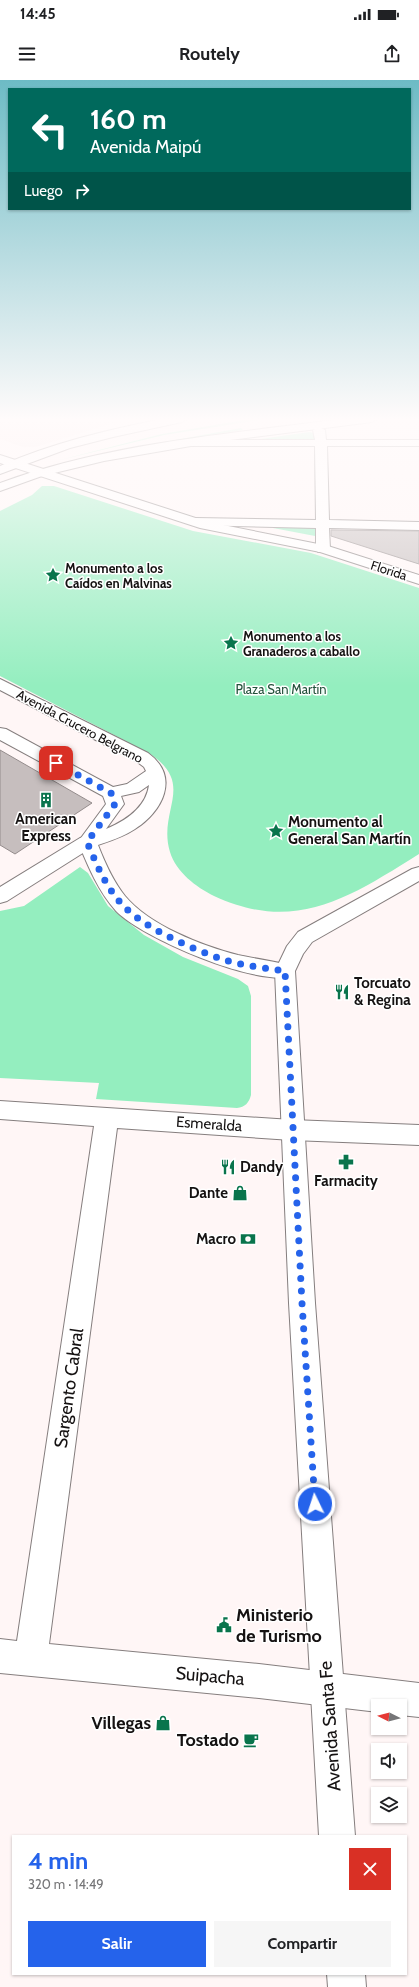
<!DOCTYPE html>
<html lang="es">
<meta charset="utf-8">
<style>
body{margin:0;font-family:Cabin,sans-serif;background:#f6f6f6;color:#202124;height:100vh;display:flex;flex-direction:column;font-size:15px;white-space:nowrap}
*{box-sizing:border-box;margin:0}
p{font-size:13px;color:#757577}
.icon{flex:none;width:22px;height:22px;fill:none;stroke:currentColor;stroke-width:2;stroke-linecap:round;stroke-linejoin:round}
.map{position:relative;flex:1;overflow:hidden}
.side{position:absolute;left:12px;top:1755px;width:395px;height:140px;display:flex;flex-direction:column;background:#fff;border-radius:0px;box-shadow:0 1px 3px #0004}
.side>*{flex:none}
.hud{position:absolute;left:8px;top:8px;width:403px;height:122px;border-radius:0px;box-shadow:0 1px 3px #0004;background:#00695c;color:#fff;overflow:hidden}
.needle{width:26px;rotate:276deg}
.tools{position:absolute;left:371px;top:1619px;display:grid;gap:8px}
.tools a{display:grid;place-items:center;width:36px;height:36px;border-radius:0px;background:#fff;box-shadow:0 1px 3px #0004;font-size:20px}
.pin{position:absolute;display:grid;place-items:center;width:34px;height:34px;color:#fff;margin:-17px;border-radius:8px;box-shadow:0 2px 6px #0006}
.me{position:absolute;width:44px;margin:-22px;rotate:356deg;stroke-linejoin:round;filter:drop-shadow(0 0 3px #0008)}
.turn{display:flex;align-items:center;gap:14px;height:84px;padding:0 16px;font-size:18px}
.turn .icon{width:52px;height:52px;stroke-width:2.5}
.turn b{display:block;font-size:28px;line-height:34px}
.then{display:flex;align-items:center;height:38px;padding:0 16px;background:#0003;gap:8px;font-size:15px}
.round{display:grid;place-items:center;flex:none;width:42px;height:42px;border-radius:0px;background:#f6f6f6}
.overview{display:flex;align-items:center;justify-content:space-between;height:68px;padding:0 16px}
h1{font-size:24px;font-weight:700;line-height:30px;color:#2563eb}
.action{display:flex;gap:8px;margin-top:auto;padding:8px 16px}
.action a{flex:1;height:46px;border-radius:0px;background:#2563eb;color:#fff;font-size:16px;font-weight:700;line-height:46px;text-align:center}
.action a+a{background:#f6f6f6;color:#202124}
.status{display:flex;justify-content:space-between;align-items:center;height:28px;padding:0 20px;background:#fff;direction:ltr}
.status svg{height:11px;fill:currentColor}
header{display:flex;justify-content:space-between;align-items:center;height:52px;padding:0 16px;background:#fff;font-size:18px;font-weight:700}
.map>svg:first-child{display:block}
</style>
<div class="status"><b>14:45</b><svg viewBox="0 0 49 12"><path d="M0 12V9h3v3zM5 12V6h3v6zM10 12V3h3v9zM15 12V0h3v12zM26 1h20v11H26zM47 4h2v5h-2z"/></svg></div>
<header><svg class="icon" aria-label="menu" viewBox="0 0 24 24"><path d="M4 6h16M4 12h16M4 18h16"/></svg>Routely<svg class="icon" aria-label="share" viewBox="0 0 24 24"><path d="M12 15V3M7 8l5-5 5 5M5 13v7h14v-7"/></svg></header>
<div class="map">
<svg width="419" height="1907" viewBox="0 0 419 1907">
<rect width="100%" height="100%" fill="#fff6f6"/>
<path fill="#f9e8e8" d="M 0,339 L 127,339 L 36,367 L 23,367 L 0,359 Z"/>
<path fill="#94eebf" d="M 250,339 L 265,339 L 164,355 L 60,380 L 162,354 Z
M 241,348 L 243,350 L 159,363 Z
M 309,352 L 314,353 L 314,360 L 248,361 Z
M 42,406 L 54,406 L 193,451 L 311,473 L 419,508 L 419,774 C 350,817 296,854 214,816 C 196,807 176,792 170,772 C 157,729 198,704 147,672 L 0,596 L 0,431 L 32,415 Z
M 319,447 L 318,456 L 315,456 L 273,448 Z
M 80,787 L 88,793 L 108,826 L 144,855 L 183,877 L 238,899 L 248,906 L 251,916 L 251,1015 C 249,1023 245,1027 237,1028 L 96,1019 L 99,1003 L 0,998 L 0,831 L 24,826 Z"/>
<path fill="#c6bebe" stroke="#948c8c" d="M 331,450 L 419,451 L 419,484 L 331,456 Z
M 0,670 L 92,723 L 15,774 L 0,765 Z"/>
<g fill="none" stroke-linecap="round" stroke-linejoin="round">
<g stroke="#857e7e" stroke-width="2">
<path id="minor" d="M 319,347 L 325,350 L 326,360 L 419,360 L 419,366 L 327,366 L 329,440 L 419,442 L 419,450 L 329,448 L 330,469 L 328,472 L 318,472 L 316,469 L 316,448 L 191,445 L 190,442 L 191,439 L 196,438 L 316,440 L 315,366 L 187,366 L 181,363 L 187,360 L 315,360 L 313,350 Z
M 87,756 L 94,758 L 96,762 L 94,766 L 7,821 L 0,823 L 0,807 L 80,758 Z
M 0,1021 L 292,1040 L 419,1045 L 419,1065 L 292,1060 L 117,1048 L 49,1564 L 259,1584 L 419,1603 L 419,1637 L 400,1635 L 400,1626 L 378,1626 L 378,1632 L 259,1618 L 0,1593 L 0,1559 L 17,1561 L 94,1046 L 0,1039 Z"/>
</g>
<g stroke="#857e7e" stroke-width="2">
<path id="tertiary" d="M 0,599 L 148,673 C 181,697 162,732 135,749 C 123,757 110,761 98,765 C 105,783 113,801 125,816 C 149,845 202,866 238,875 C 256,879 275,881 292,886 L 295,891 L 292,896 C 257,907 142,858 116,831 C 98,811 88,786 78,762 L 106,724 L 103,716 L 0,660 L 0,648 L 6,649 L 113,707 L 127,704 L 146,691 L 144,687 L 136,681 L 0,610 ZM 149,705 C 146,728 125,741 106,749 L 124,724 L 121,716 L 139,712 Z"/>
</g>
<g stroke="#857e7e" stroke-width="2">
<path id="secondary" d="M 0,375 L 208,442 L 328,466 L 419,495 L 419,504 L 320,472 L 200,448 L 0,383 Z
M 419,787 L 419,801 L 312,862 L 303,874 L 295,891 L 315,1223 L 355,1756 L 319,1756 L 289,1223 L 275,891 L 287,866 L 298,852 L 412,789 Z
M 327,1894 L 365,1894 L 366,1907 L 328,1907 Z"/>
</g>
<g stroke="#857e7e" stroke-width="2">
<path id="primary" d="M 162,339 L 187,339 L 182,342 L 113,357 L 70,368 L 0,394 L 0,386 C 52,363 107,350 162,339 Z
M 342,339 L 377,339 L 372,342 L 214,362 L 104,381 L 42,396 L 0,411 L 0,403 C 109,363 228,354 342,339 Z"/>
</g>
<use href="#minor" fill="#fff" fill-rule="evenodd"/>
<use href="#tertiary" fill="#fff" fill-rule="evenodd"/>
<use href="#secondary" fill="#fff" fill-rule="evenodd"/>
<use href="#primary" fill="#fff" fill-rule="evenodd"/>
</g>
<linearGradient id="sky" x2="0" y2="1"><stop stop-color="#6dbbc5"/><stop offset="0.56" stop-color="#fffbfb"/><stop offset="1" stop-color="#fffbfb" stop-opacity="0"/></linearGradient>
<rect width="419" height="606" fill="url(#sky)"/>
<g fill="none" stroke-linecap="round" stroke-linejoin="round">
<path stroke="#2563eb" stroke-width="7" stroke-dasharray="0 12.6" d="M 56,683 L 111,713 L 115,724 L 87,762 C 96,783 104,803 119,821 C 140,847 196,871 228,881 C 246,886 266,888 285,891 L 302,1223 L 315,1424"/>
</g>
<defs>
<g id="sight-bare" transform="scale(1.2)"><path d="M0-6L1.8-2.2L6-1.7L2.9 1.2L3.7 5.4L0 3.3L-3.7 5.4L-2.9 1.2L-6-1.7L-1.8-2.2Z" fill="#09744c" stroke="#fff" stroke-width="2.5" paint-order="stroke"/></g>
<g id="building-bare" transform="scale(1.2)"><path d="M-4-6H4V6H1V3H-1V6H-4ZM-2.5-4.3h1.7v1.8h-1.7ZM.8-4.3h1.7v1.8H.8ZM-2.5-1h1.7V.8h-1.7ZM.8-1h1.7V.8H.8Z" fill="#09744c" stroke="#fff" stroke-width="2.5" paint-order="stroke"/></g>
<g id="restaurant-bare" transform="scale(1.2)"><path d="M-5-6h1v4h1v-4h1v4h1v-4h1v5L-1.5 .5V6h-2V.5L-5-1ZM5-6V6H3V1.5H1.5Q1.5-4 5-6Z" fill="#09744c" stroke="#fff" stroke-width="2.5" paint-order="stroke"/></g>
<g id="pharmacy-bare" transform="scale(1.2)"><path d="M-2-6h4v4h4v4h-4v4h-4v-4h-4v-4h4Z" fill="#09744c" stroke="#fff" stroke-width="2.5" paint-order="stroke"/></g>
<g id="shop-bare" transform="scale(1.2)"><path d="M-5-2.5h2.3a2.7 3.5 0 0 1 5.4 0H5L5.5 6h-11ZM-1.5-2.5h3a1.5 2.3 0 0 0-3 0Z" fill="#09744c" stroke="#fff" stroke-width="2.5" paint-order="stroke"/></g>
<g id="bank-bare" transform="scale(1.2)"><path d="M-6-4H6V4H-6ZM0-2.3a2.3 2.3 0 1 0 0 4.6a2.3 2.3 0 1 0 0-4.6Z" fill="#09744c" stroke="#fff" stroke-width="2.5" paint-order="stroke"/></g>
<g id="civic-bare" transform="scale(1.2)"><path d="M-.6-6.5H3V-4.5H.6V-3L4-1V1h2V6H-6V1h2V-1L-.6-3ZM-1.2 2.5V6h2.4V2.5Z" fill="#09744c" stroke="#fff" stroke-width="2.5" paint-order="stroke"/></g>
<g id="cafe-bare" transform="scale(1.2)"><path d="M-5.5-4.5H6V0H3Q3 3.5 0 3.5H-2.5Q-5.5 3.5-5.5 0ZM3-3.2v2h1.7v-2ZM-6 4.5H4V6H-6Z" fill="#09744c" stroke="#fff" stroke-width="2.5" paint-order="stroke"/></g>
</defs>
<g fill-rule="evenodd">
<use href="#sight-bare" x="53" y="495"/>
<use href="#sight-bare" x="231" y="563"/>
<use href="#building-bare" x="46" y="720"/>
<use href="#sight-bare" x="276" y="751"/>
<use href="#restaurant-bare" x="342" y="912"/>
<use href="#pharmacy-bare" x="346" y="1082"/>
<use href="#restaurant-bare" x="228" y="1087"/>
<use href="#shop-bare" x="240" y="1113"/>
<use href="#bank-bare" x="248" y="1159"/>
<use href="#civic-bare" x="224" y="1545"/>
<use href="#shop-bare" x="163" y="1643"/>
<use href="#cafe-bare" x="251" y="1660"/>
</g>
<g text-anchor="middle" dominant-baseline="central" stroke-width="3" stroke-linejoin="round" paint-order="stroke">
<g font-size="13" font-weight="bold" fill="#151212" stroke="#fff" text-anchor="start">
<text x="65" y="488">Monumento a los<tspan x="65" dy="15">Caídos en Malvinas</tspan></text>
<text x="243" y="556">Monumento a los<tspan x="243" dy="15">Granaderos a caballo</tspan></text>
</g>
<g font-size="13" fill="#151212" stroke="#fff">
<text transform="translate(389 490) rotate(18)">Florida</text>
<text transform="translate(80 646) rotate(28)">Avenida Crucero Belgrano</text>
</g>
<g font-size="13" fill="#23513b" stroke="#fff">
<text x="281" y="609">Plaza San Martín</text>
</g>
<g font-size="15" font-weight="bold" fill="#151212" stroke="#fff" text-anchor="start">
<text x="46" y="739" text-anchor="middle">American<tspan x="46" dy="17">Express</tspan></text>
<text x="288" y="742">Monumento al<tspan x="288" dy="17">General San Martín</tspan></text>
<text x="354" y="903">Torcuato<tspan x="354" dy="17">&amp; Regina</tspan></text>
<text x="240" y="1087">Dandy</text>
<text x="346" y="1101" text-anchor="middle">Farmacity</text>
<text x="228" y="1113" text-anchor="end">Dante</text>
<text x="236" y="1159" text-anchor="end">Macro</text>
</g>
<g font-size="15" fill="#151212" stroke="#fff">
<text transform="translate(209 1044) rotate(4)">Esmeralda</text>
</g>
<g font-size="18" fill="#151212" stroke="#fff">
<text transform="translate(69 1308) rotate(-82)">Sargento Cabral</text>
<text transform="translate(210 1596) rotate(5)">Suipacha</text>
<text transform="translate(330 1646) rotate(-94)">Avenida Santa Fe</text>
</g>
<g font-size="18" font-weight="bold" fill="#151212" stroke="#fff" text-anchor="end">
<text x="236" y="1535" text-anchor="start">Ministerio<tspan x="236" dy="21">de Turismo</tspan></text>
<text x="151" y="1643">Villegas</text>
<text x="239" y="1660">Tostado</text>
</g>
</g>
</svg>
<div class="tools">
<a><svg class="needle" viewBox="-14 -14 28 28"><path d="M0-13l5 13h-10z" fill="#e53935"/><path d="M0 13l5-13h-10z" fill="#757577"/></svg></a>
<a><svg class="icon" aria-label="sound" viewBox="0 0 24 24"><path d="M4 9h4l5-4v14l-5-4H4zM17 9q2 3 0 6"/></svg></a>
<a><svg class="icon" aria-label="layers" viewBox="0 0 24 24"><path d="M12 4l9 5-9 5-9-5zM3 14l9 5 9-5"/></svg></a>
</div>
<div class="pin" style="left:56px;top:683px;background:#d93025"><svg class="icon" aria-label="arrive" viewBox="0 0 24 24"><path d="M6 21V4h12l-3 4 3 4H6"/></svg></div>
<svg class="me" style="left:315px;top:1424px" viewBox="-20 -20 40 40"><circle r="17" fill="#2563eb" stroke="#fff" stroke-width="3"/><path d="M0-11L8 9 0 5-8 9z" fill="#fff"/></svg>
<div class="hud">
<div class="turn"><svg class="icon" aria-label="left" viewBox="0 0 24 24"><path d="M17 20v-9H6M10 6l-5 5 5 5"/></svg><div><b>160 m</b>Avenida Maipú</div></div>
<div class="then">Luego<svg class="icon" aria-label="right" viewBox="0 0 24 24"><path d="M7 20v-9h11M14 6l5 5-5 5"/></svg></div>
</div>
<section class="side">
<div class="overview"><div><h1>4 min</h1><p>320 m · 14:49</p></div><a class="round" style="background:#d93025;color:#fff"><svg class="icon" aria-label="close" viewBox="0 0 24 24"><path d="M6 6l12 12M18 6L6 18"/></svg></a></div>
<div class="action"><a>Salir</a><a>Compartir</a></div>
</section>
</div>
